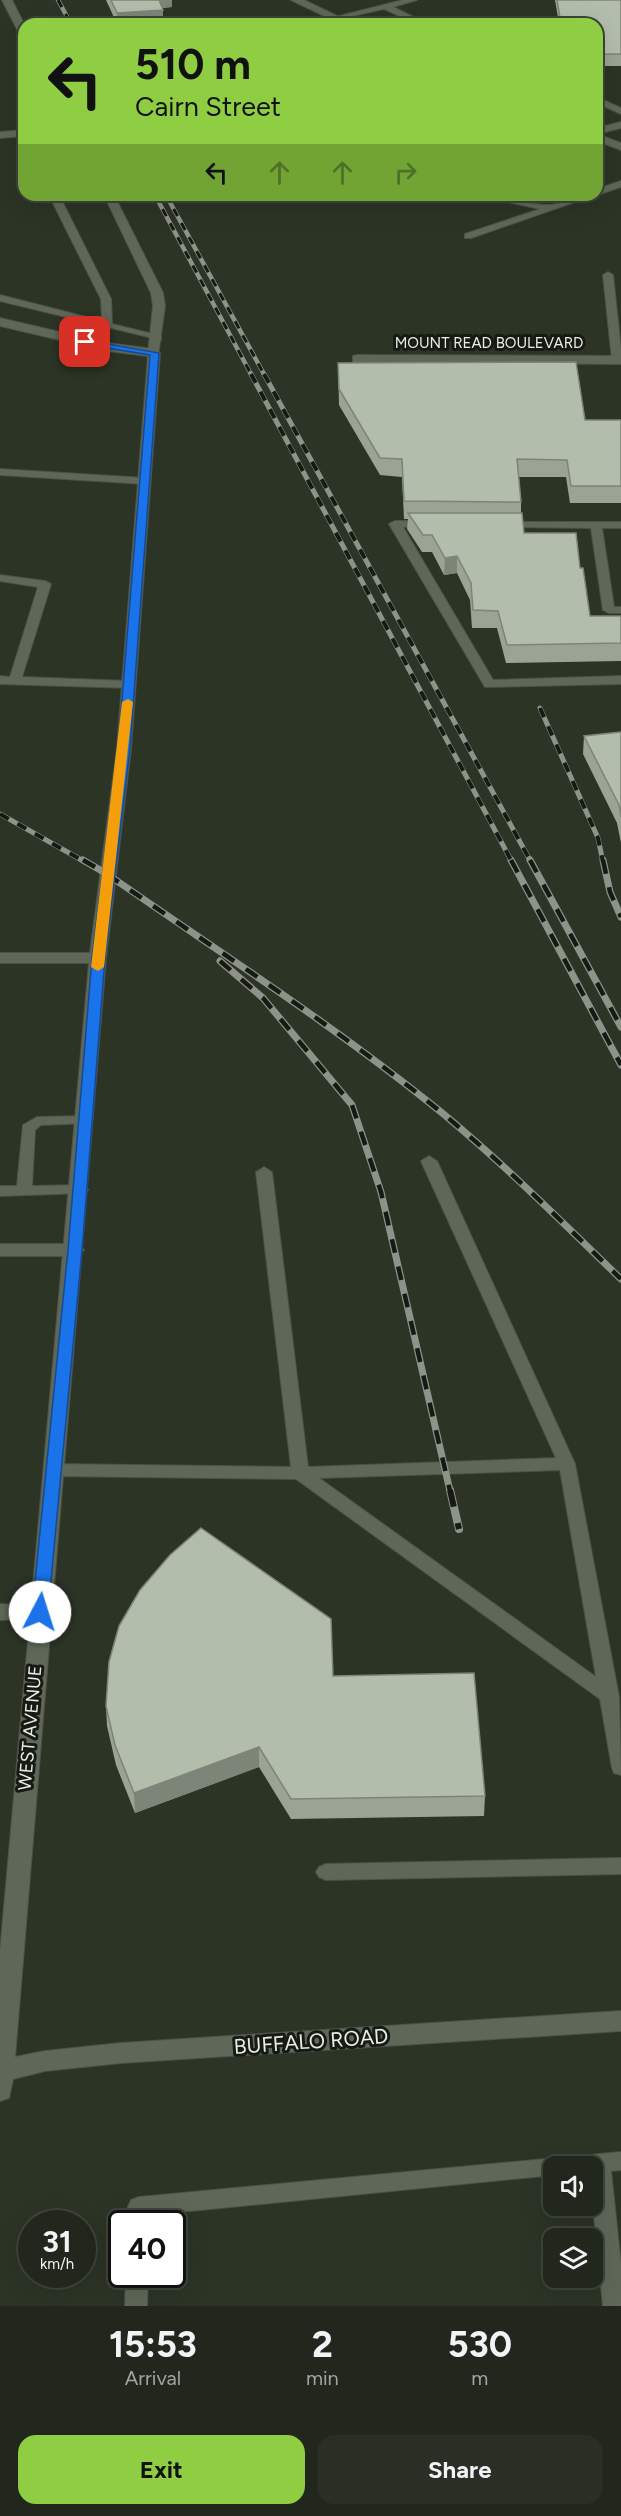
<!DOCTYPE html>
<style>
body{margin:0;font-family:Figtree,sans-serif;background:#292f25;color:#f1f3f6;height:100vh;display:flex;flex-direction:column;font-size:22px;white-space:nowrap}
*{box-sizing:border-box;margin:0}
p{font-size:20px;color:#a2a5a3}
.icon{flex:none;width:33px;height:33px;fill:none;stroke:currentColor;stroke-width:2;stroke-linecap:round;stroke-linejoin:round}
.map{position:relative;height:2306px;overflow:hidden}
.details{display:flex;flex-direction:column;background:#21271c;flex:1}
.details>*{flex:none}
.hud{position:absolute;left:18px;top:18px;width:585px;height:183px;border-radius:18px;box-shadow:0 6px 24px #0002,0 0 0 2px #3e443b;background:#8fcd42;color:#111;overflow:hidden}
.tools{position:absolute;left:543px;top:2156px;display:grid;gap:12px}
.tools a{display:grid;place-items:center;width:60px;height:60px;border-radius:12px;background:#21271c;box-shadow:0 6px 24px #0002,0 0 0 2px #3e443b;font-size:30px}
.speed{position:absolute;left:18px;top:2210px;display:flex;gap:12px;font-size:30px;font-weight:700;text-align:center}
.speed>*{display:grid;place-content:center;width:78px;height:78px;border-radius:50%;background:#21271c;box-shadow:0 6px 24px #0002,0 0 0 2px #3e443b;line-height:1}
.speed small{font-size:15px;font-weight:400}
.speed .limit{border:3px solid #111;border-radius:9px;background:#fff;color:#111}
.pin{position:absolute;display:grid;place-items:center;width:51px;height:51px;color:#fff;margin:-26px;border-radius:12px;box-shadow:0 3px 9px #0006}
.me{position:absolute;width:66px;margin:-33px;rotate:5deg;stroke-linejoin:round;filter:drop-shadow(0 0 4px #0008)}
.turn{display:flex;align-items:center;gap:21px;height:126px;padding:0 18px;font-size:27px}
.turn .icon{width:78px;height:78px;stroke-width:2.5}
.turn b{display:block;font-size:42px;line-height:51px}
.lanes{display:flex;align-items:center;height:57px;padding:0 18px;background:#0003;justify-content:center;gap:30px;direction:ltr}
.lanes .off{opacity:.35}
.eta{display:flex;justify-content:space-evenly;align-items:center;height:102px;text-align:center}
.eta b{font-size:36px;font-weight:700;line-height:42px}
.action{display:flex;gap:12px;margin-top:auto;padding:12px 18px}
.action a{flex:1;height:69px;border-radius:18px;background:#8fcd42;color:#111;font-size:24px;font-weight:700;line-height:69px;text-align:center}
.action a+a{background:#292f25;color:#f1f3f6}
.map>svg:first-child{display:block}
</style>
<div class="map">
<svg width="621" height="2306" viewBox="0 0 621 2306">
<rect width="100%" height="100%" fill="#2c3426"/>
<g fill="none" stroke-linecap="round" stroke-linejoin="round">
<g stroke="#4c5246" stroke-width="2">
<path id="lane" d="M 403,0 L 417,0 L 393,7 L 428,24 L 417,24 L 384,9 L 335,20 L 331,18 Z
M 597,97 L 621,108 L 621,114 L 597,103 Z
M 621,122 L 621,128 L 597,134 L 597,128 Z
M 24,130 L 24,136 L 0,138 L 0,132 Z
M 621,181 L 621,187 L 597,195 L 597,189 Z
M 49,195 L 59,195 L 111,299 L 112,324 L 161,336 L 161,340 L 0,301 L 0,295 L 102,321 L 101,299 Z
M 477,195 C 502,195 525,205 548,205 C 563,205 578,195 595,195 L 471,238 L 465,238 L 465,234 L 540,209 Z
M 608,272 L 613,275 L 621,350 L 621,362 L 617,363 L 612,360 L 603,275 Z
M 0,469 L 145,478 L 150,481 L 145,484 L 0,475 Z
M 426,521 L 432,524 L 430,526 L 403,527 L 493,680 L 621,676 L 621,684 L 485,687 L 389,524 L 395,521 Z
M 504,522 L 621,522 L 621,528 L 602,528 L 614,607 L 621,607 L 621,613 L 609,613 L 603,610 L 591,528 L 500,527 L 500,523 Z
M 0,575 L 45,581 L 51,584 L 22,677 L 129,681 L 133,682 L 133,688 L 0,684 L 0,676 L 10,677 L 38,587 L 0,581 Z
M 85,1116 L 90,1117 L 92,1120 L 90,1123 L 41,1125 L 35,1130 L 32,1186 L 80,1185 L 85,1187 L 88,1190 L 85,1193 L 0,1196 L 0,1186 L 17,1186 L 23,1125 L 37,1117 Z
M 429,1156 L 437,1161 L 575,1464 L 619,1697 L 621,1775 L 614,1773 L 612,1768 L 600,1699 L 296,1479 L 53,1476 L 47,1474 L 45,1470 L 47,1466 L 53,1464 L 291,1467 L 256,1172 L 264,1167 L 272,1172 L 308,1467 L 556,1458 L 421,1161 ZM 560,1470 L 596,1677 L 319,1478 Z
M 621,1858 L 621,1874 L 326,1880 L 319,1877 L 316,1872 L 319,1867 L 326,1864 Z
M 621,2152 L 621,2170 L 611,2171 L 621,2265 L 621,2306 L 603,2306 L 592,2195 L 592,2166 L 554,2166 L 554,2175 L 149,2215 L 149,2223 L 127,2223 L 128,2207 L 131,2200 L 139,2197 Z
M 126,2274 L 148,2274 L 147,2306 L 125,2306 Z"/>
</g>
<g stroke="#4c5246" stroke-width="2">
<path id="street" d="M 2,0 L 12,0 L 24,24 L 24,36 L 19,33 Z
M 104,195 L 114,195 L 163,293 L 165,306 L 158,356 L 148,353 L 153,306 L 151,293 Z
M 357,355 L 621,356 L 621,364 L 353,362 L 353,356 Z
M 0,1244 L 75,1244 L 84,1250 L 75,1256 L 0,1256 Z
M 0,1604 L 48,1606 L 51,1612 L 48,1618 L 0,1620 Z"/>
</g>
<g stroke="#4c5246" stroke-width="2">
<path id="secondary" d="M 291,0 L 304,0 L 354,24 L 341,24 Z
M 597,134 L 621,143 L 621,150 L 597,141 Z
M 0,318 L 107,343 L 154,349 L 160,353 L 131,748 L 106,958 L 15,2057 L 45,2051 L 121,2043 L 621,2011 L 621,2031 L 121,2063 L 45,2071 L 13,2079 L 9,2098 L 0,2101 L 0,1952 L 89,963 L 0,963 L 0,953 L 90,953 L 117,748 L 148,356 L 107,351 L 0,326 Z"/>
</g>
<use href="#lane" fill="#5f6858" fill-rule="evenodd"/>
<use href="#street" fill="#5f6858" fill-rule="evenodd"/>
<use href="#secondary" fill="#5f6858" fill-rule="evenodd"/>
<g stroke="#8d9388" stroke-width="4.5">
<path id="rail-far3" d="M 58,0 L 71,24
M 155,195 L 252,376
M 166,195 L 265,376"/>
</g>
<g stroke="#8d9388" stroke-width="5">
<path id="rail-far2" d="M 251,374 L 512,862
M 264,374 L 531,862
M 540,708 L 598,838 L 603,862
M 0,814 L 85,862"/>
</g>
<g stroke="#8d9388" stroke-width="7">
<path id="rail-far1" d="M 83,860 L 107,874 C 219,952 335,1026 441,1112 C 504,1164 562,1222 621,1279
M 511,860 L 621,1065
M 530,860 L 621,1027
M 603,860 L 610,892 L 621,917
M 220,961 L 263,998 L 352,1105 L 381,1192 L 450,1491"/>
</g>
<g stroke="#8d9388" stroke-width="8">
<path id="rail" d="M 450,1490 L 459,1529"/>
</g>
<use href="#rail-far3" stroke="#171a14" stroke-width="3" stroke-dasharray="8" stroke-linecap="butt"/>
<use href="#rail-far2" stroke="#171a14" stroke-width="4" stroke-dasharray="10" stroke-linecap="butt"/>
<use href="#rail-far1" stroke="#171a14" stroke-width="4.5" stroke-dasharray="14" stroke-linecap="butt"/>
<use href="#rail" stroke="#171a14" stroke-width="6" stroke-dasharray="17" stroke-linecap="butt"/>
</g>
<path fill="#9aa394" d="M 106,0 L 172,0 L 172,7 L 162,8 L 163,22 L 117,24 Z
M 555,0 L 621,0 L 621,66 L 597,66 L 597,24 L 559,24 Z
M 338,363 L 585,420 L 621,420 L 621,503 L 570,503 L 566,477 L 519,477 L 521,502 L 521,513 L 524,533 L 580,568 L 590,616 L 621,616 L 621,661 L 506,663 L 497,628 L 472,628 L 470,600 L 457,573 L 444,575 L 432,552 L 422,552 L 407,529 L 408,519 L 404,519 L 402,477 L 380,475 L 339,405 Z
M 621,732 L 621,843 L 617,823 L 583,754 L 584,736 Z
M 333,1676 L 485,1796 L 484,1816 L 291,1819 L 259,1767 L 135,1813 L 116,1765 L 107,1726 L 106,1706 Z"/>
<path fill="#7d8478" d="M 158,0 L 172,0 L 172,7 L 158,8 Z
M 163,10 L 163,22 L 117,24 L 117,13 Z
M 457,556 L 457,573 L 444,575 L 445,558 Z
M 259,1747 L 259,1767 L 135,1813 L 134,1793 Z"/>
<path fill="#b3bdac" stroke="#7d8478" stroke-width="1.5" d="M 111,0 L 159,0 L 163,10 L 117,13 Z
M 557,0 L 621,0 L 621,54 L 597,54 L 597,24 L 591,24 L 591,22 L 582,21 L 581,18 L 560,18 Z
M 576,362 L 585,420 L 621,420 L 621,486 L 571,486 L 567,460 L 517,459 L 521,502 L 404,501 L 402,459 L 380,458 L 339,389 L 338,363 Z
M 408,513 L 522,513 L 524,533 L 576,533 L 580,568 L 583,568 L 590,616 L 621,616 L 621,643 L 507,645 L 498,611 L 473,610 L 471,583 L 457,556 L 445,558 L 432,535 L 423,535 Z
M 621,732 L 621,817 L 619,805 L 584,736 Z
M 201,1528 L 331,1619 L 333,1676 L 474,1673 L 485,1796 L 291,1799 L 259,1747 L 134,1793 L 115,1745 L 106,1706 L 109,1662 L 119,1626 L 140,1590 L 170,1555 Z"/>
<path fill="#1a73e8" stroke="#114b97" stroke-width="1.5" d="M 85,340 L 159,353 L 130,748 L 105,958 L 82,1250 L 48,1612 L 40,1618 L 32,1612 L 68,1250 L 92,958 L 118,748 L 150,355 L 82,344 L 82,340 Z"/>
<path fill="#f59e0b" d="M 128,699 L 133,702 L 104,967 L 98,971 L 91,967 L 122,702 Z"/>
<g text-anchor="middle" dominant-baseline="central" stroke-width="6" stroke-linejoin="round" paint-order="stroke">
<g font-size="15" fill="#e8ede4" stroke="#171a14">
<text x="489" y="343">MOUNT READ BOULEVARD</text>
</g>
<g font-size="18" fill="#e8ede4" stroke="#171a14">
<text transform="translate(30 1728) rotate(-85)">WEST AVENUE</text>
</g>
<g font-size="21" fill="#e8ede4" stroke="#171a14">
<text transform="translate(311 2041) rotate(-4)">BUFFALO ROAD</text>
</g>
</g>
</svg>
<div class="tools">
<a><svg class="icon" aria-label="sound" viewBox="0 0 24 24"><path d="M4 9h4l5-4v14l-5-4H4zM17 9q2 3 0 6"/></svg></a>
<a><svg class="icon" aria-label="layers" viewBox="0 0 24 24"><path d="M12 4l9 5-9 5-9-5zM3 14l9 5 9-5"/></svg></a>
</div>
<div class="speed"><div>31<small>km/h</small></div><div class="limit">40</div></div>
<div class="pin" style="left:85px;top:342px;background:#d93025"><svg class="icon" aria-label="arrive" viewBox="0 0 24 24"><path d="M6 21V4h12l-3 4 3 4H6"/></svg></div>
<svg class="me" style="left:40px;top:1612px" viewBox="-20 -20 40 40"><circle r="19" fill="#fff"/><path d="M0-13L10 11 0 6-10 11z" fill="#1a73e8"/></svg>
<div class="hud">
<div class="turn"><svg class="icon" aria-label="left" viewBox="0 0 24 24"><path d="M17 20v-9H6M10 6l-5 5 5 5"/></svg><div><b>510 m</b>Cairn Street</div></div>
<div class="lanes"><svg class="icon" aria-label="left" viewBox="0 0 24 24"><path d="M17 20v-9H6M10 6l-5 5 5 5"/></svg><svg class="icon off" aria-label="ahead" viewBox="0 0 24 24"><path d="M12 20V5M6 11l6-6 6 6"/></svg><svg class="icon off" aria-label="ahead" viewBox="0 0 24 24"><path d="M12 20V5M6 11l6-6 6 6"/></svg><svg class="icon off" aria-label="right" viewBox="0 0 24 24"><path d="M7 20v-9h11M14 6l5 5-5 5"/></svg></div>
</div>
</div>
<section class="details">
<div class="eta">
<div><b>15:53</b><p>Arrival</p></div>
<div><b>2</b><p>min</p></div>
<div><b>530</b><p>m</p></div>
</div>
<div class="action"><a>Exit</a><a>Share</a></div>
</section>
